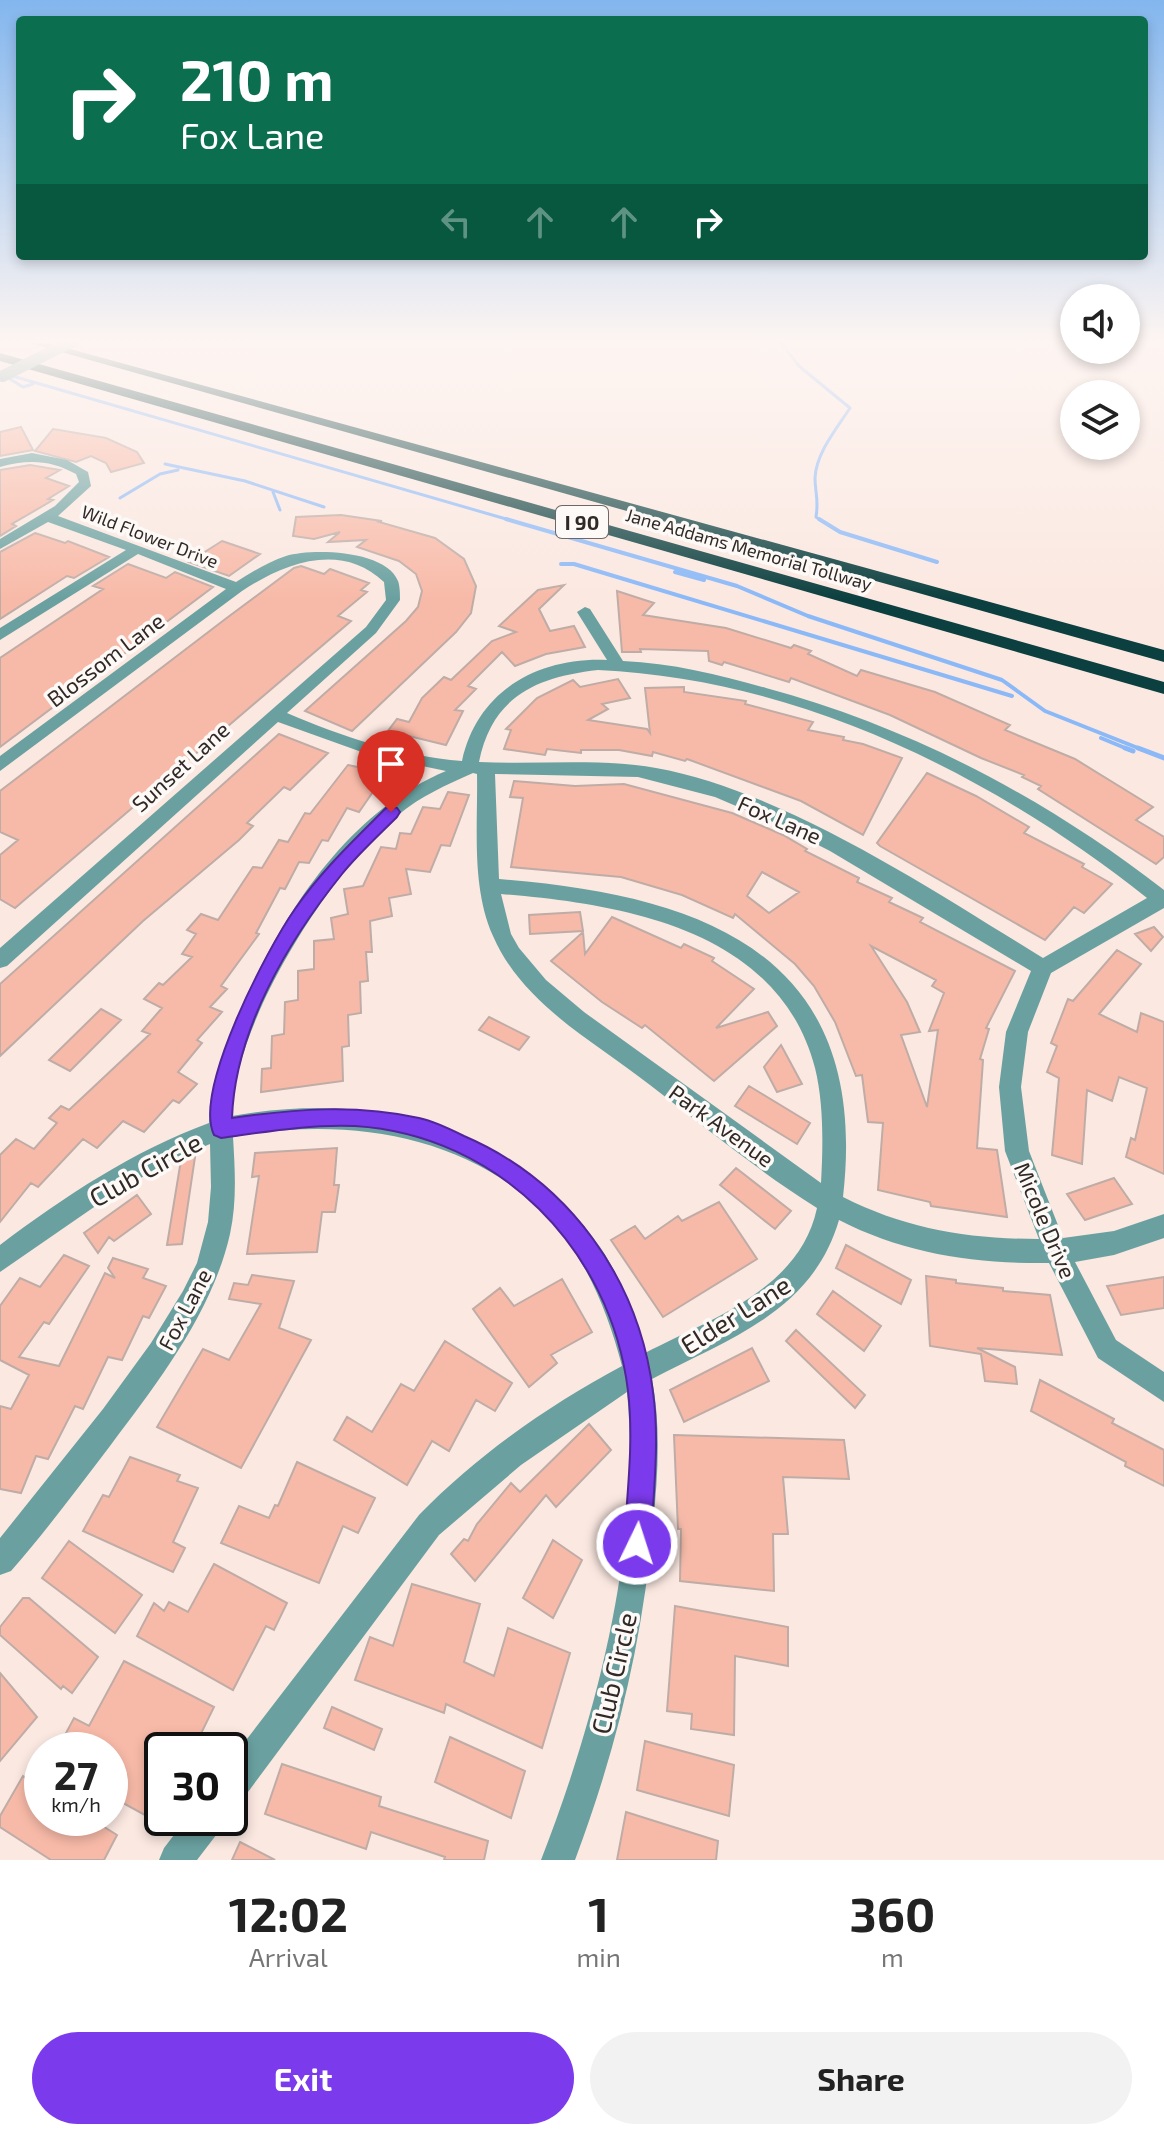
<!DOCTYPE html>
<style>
body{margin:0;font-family:"Exo 2",sans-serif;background:#f2f2f2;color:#222;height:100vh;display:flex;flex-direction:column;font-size:30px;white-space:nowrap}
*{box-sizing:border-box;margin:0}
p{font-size:26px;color:#767676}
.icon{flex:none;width:44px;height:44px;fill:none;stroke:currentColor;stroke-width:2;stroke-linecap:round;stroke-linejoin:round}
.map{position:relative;height:1860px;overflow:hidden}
.sheet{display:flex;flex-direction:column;background:#fff;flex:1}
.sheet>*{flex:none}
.hud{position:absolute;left:16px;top:16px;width:1132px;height:244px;border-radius:8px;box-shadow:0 4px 12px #0003;background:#0b6e4f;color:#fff;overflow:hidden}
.tools{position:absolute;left:1060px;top:284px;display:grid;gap:16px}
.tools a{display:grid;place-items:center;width:80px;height:80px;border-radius:50%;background:#fff;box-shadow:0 4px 12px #0003;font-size:40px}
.speed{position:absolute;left:24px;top:1732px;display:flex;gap:16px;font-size:40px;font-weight:700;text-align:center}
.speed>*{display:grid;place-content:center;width:104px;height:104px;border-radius:50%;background:#fff;box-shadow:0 4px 12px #0003;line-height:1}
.speed small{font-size:20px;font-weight:400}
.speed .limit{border:4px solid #111;border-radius:12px;background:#fff;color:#111}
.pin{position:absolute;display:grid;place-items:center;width:68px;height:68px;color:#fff;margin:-82px -34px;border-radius:50% 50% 50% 0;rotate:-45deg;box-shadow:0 0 8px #0007}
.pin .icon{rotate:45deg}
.me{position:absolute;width:88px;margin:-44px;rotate:4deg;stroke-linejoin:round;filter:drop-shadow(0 0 6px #0008)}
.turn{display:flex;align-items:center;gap:28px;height:168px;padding:0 32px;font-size:36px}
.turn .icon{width:104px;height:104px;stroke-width:2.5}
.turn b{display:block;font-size:56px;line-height:68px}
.lanes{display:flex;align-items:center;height:76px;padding:0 32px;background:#0003;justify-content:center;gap:40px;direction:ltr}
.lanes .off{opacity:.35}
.eta{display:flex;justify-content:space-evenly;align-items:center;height:136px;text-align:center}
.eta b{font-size:48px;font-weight:700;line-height:56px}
.primary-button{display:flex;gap:16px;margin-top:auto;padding:16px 32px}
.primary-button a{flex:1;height:92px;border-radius:48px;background:#7c3aed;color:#fff;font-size:32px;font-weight:700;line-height:92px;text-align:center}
.primary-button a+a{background:#f2f2f2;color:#222}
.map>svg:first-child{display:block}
</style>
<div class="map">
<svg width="1164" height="1860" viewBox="0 0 1164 1860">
<rect width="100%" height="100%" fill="#fbe8e1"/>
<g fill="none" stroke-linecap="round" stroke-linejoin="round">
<path stroke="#8bb9f8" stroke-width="3" d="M 778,339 L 799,366 L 850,408 C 837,428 816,453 815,478 C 815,493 819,499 816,517 L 822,521
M 9,375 L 513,521
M 10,379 L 23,387 L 33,384
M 165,464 L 245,481 L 324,507
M 273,492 L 280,510
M 120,498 L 160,474 L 178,470"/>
<path stroke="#8bb9f8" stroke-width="4" d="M 506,519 L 737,586 L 808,616 L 1002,680 L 1045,711 L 1143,750
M 819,519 L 840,532 L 937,562
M 561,564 L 574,564 L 1012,696
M 675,572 L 704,580
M 1101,738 L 1130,750"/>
<path stroke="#8bb9f8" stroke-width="5" d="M 1125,748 L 1133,751
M 1138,748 L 1164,758"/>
</g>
<path fill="#f8baa8" stroke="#bfaca6" stroke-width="2" fill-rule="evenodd" d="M 21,427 L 33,450 L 0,456 L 0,432 Z
M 53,429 L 106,438 L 137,452 L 144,463 L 111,472 L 106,463 L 91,456 L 76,462 L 35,451 Z
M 30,465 L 60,470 L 46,478 L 69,486 L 48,499 L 53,500 L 12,524 L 16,526 L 0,536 L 0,470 Z
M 341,515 L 382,521 L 379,522 L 435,538 L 464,559 L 476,586 L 471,613 L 456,632 L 352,731 L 305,711 L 406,621 L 418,607 L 422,591 L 416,574 L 399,561 L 357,547 L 366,540 L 328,542 L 340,532 L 314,539 L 293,536 L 296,517 Z
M 35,533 L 65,543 L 68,541 L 109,557 L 74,578 L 67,576 L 0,619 L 0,552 Z
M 222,541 L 260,554 L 229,576 L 189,562 Z
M 128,564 L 166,578 L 175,572 L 213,587 L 0,747 L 0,658 L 103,589 L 93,586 Z
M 301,566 L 324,574 L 330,569 L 369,583 L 361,590 L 367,592 L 338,616 L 351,621 L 15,908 L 0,899 L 0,855 L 18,840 L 0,832 L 0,791 L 228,617 L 294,568 Z
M 564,585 L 539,609 L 550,631 L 574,626 L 585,647 L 546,654 L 515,666 L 502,652 L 468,686 L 476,689 L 455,710 L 463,711 L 446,745 L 388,731 L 397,719 L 409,722 L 422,698 L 444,677 L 451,680 L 492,641 L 516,632 L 499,626 L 538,590 Z
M 617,591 L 654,603 L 643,615 L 726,628 L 791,648 L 794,645 L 811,651 L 808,654 L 857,676 L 861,670 L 935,692 L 1010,725 L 1005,730 L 1075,759 L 1153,807 L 1136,820 L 1164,837 L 1164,857 L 1156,864 L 1038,789 L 1041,786 L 1022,777 L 1024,775 L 981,758 L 890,715 L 791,678 L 789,682 L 724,662 L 722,665 L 709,661 L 708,651 L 640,649 L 641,652 L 622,652 Z
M 618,679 L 630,698 L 602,704 L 608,709 L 588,720 L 647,729 L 650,733 L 645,688 L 684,687 L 684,692 L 746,701 L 745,704 L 813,722 L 808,730 L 844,737 L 843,740 L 863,744 L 902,758 L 863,835 L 801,801 L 687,759 L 685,761 L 653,752 L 652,756 L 619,750 L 581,750 L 581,753 L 547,749 L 545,755 L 504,749 L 511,730 L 506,729 L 537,698 L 573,680 L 580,687 Z
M 279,734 L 328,753 L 290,790 L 284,787 L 247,823 L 253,826 L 239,840 L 143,921 L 0,1056 L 0,984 Z
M 348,765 L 396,775 L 388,789 L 377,786 L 359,812 L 347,808 L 328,841 L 322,840 L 309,863 L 299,862 L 285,889 L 280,888 L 256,933 L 259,934 L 221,986 L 227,989 L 210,1007 L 222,1012 L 197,1040 L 202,1043 L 178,1072 L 197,1084 L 179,1103 L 173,1100 L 144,1132 L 123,1121 L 97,1148 L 83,1139 L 38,1187 L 31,1183 L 0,1222 L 0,1155 L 16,1139 L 34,1149 L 57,1123 L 49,1118 L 61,1106 L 69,1110 L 150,1034 L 142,1031 L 162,1008 L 144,999 L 159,983 L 163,985 L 192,957 L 182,954 L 196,934 L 187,930 L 201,914 L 218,920 L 253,867 L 262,868 L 279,840 L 288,842 L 305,813 L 310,814 Z
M 927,773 L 976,796 L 1029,827 L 1024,833 L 1084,864 L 1082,867 L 1112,884 L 1084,913 L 1074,907 L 1045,940 L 880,846 L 877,843 Z
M 514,781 L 575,786 L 624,784 L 732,813 L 783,835 L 807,849 L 805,851 L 859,878 L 857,882 L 892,898 L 889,902 L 923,918 L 920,922 L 1015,971 L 986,1028 L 989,1029 L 980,1059 L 983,1060 L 977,1148 L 997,1150 L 1007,1217 L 931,1206 L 930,1202 L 878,1190 L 883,1123 L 868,1122 L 862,1075 L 856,1076 L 835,1022 L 814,986 L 795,964 L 735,914 L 733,918 L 682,895 L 621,877 L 511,867 L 523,798 L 510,797 ZM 762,872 L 799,892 L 769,913 L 747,896 ZM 871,946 L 936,980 L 932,986 L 944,993 L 929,1031 L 938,1030 L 927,1107 L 901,1035 L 920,1032 L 907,1002 Z
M 448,792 L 469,795 L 450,846 L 441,845 L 430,872 L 406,869 L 411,894 L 389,898 L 392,916 L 370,921 L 372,952 L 366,952 L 368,981 L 360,982 L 361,1013 L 348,1015 L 349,1046 L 342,1047 L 343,1081 L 261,1092 L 262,1069 L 271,1068 L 272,1036 L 284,1034 L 285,1002 L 298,1000 L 298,971 L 314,969 L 314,941 L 334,939 L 331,918 L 348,914 L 344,889 L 363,886 L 381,847 L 396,849 L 400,833 L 411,834 L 423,807 L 440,809 Z
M 580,912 L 583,931 L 530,934 L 529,915 Z
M 612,917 L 681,948 L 684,944 L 714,958 L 712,961 L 754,989 L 716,1028 L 768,1012 L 777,1026 L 714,1081 L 645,1025 L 642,1028 L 602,1002 L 551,961 L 583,932 L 585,954 Z
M 1154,927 L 1163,937 L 1151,951 L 1135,934 Z
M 1117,950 L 1141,964 L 1099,1014 L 1137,1032 L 1141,1013 L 1164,1022 L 1164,1174 L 1126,1157 L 1131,1138 L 1135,1140 L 1147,1088 L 1119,1077 L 1112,1101 L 1087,1090 L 1082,1164 L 1052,1155 L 1059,1078 L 1047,1072 L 1057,1046 L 1051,1043 L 1068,999 L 1073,1001 Z
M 101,1009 L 121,1020 L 70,1071 L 49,1060 Z
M 489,1017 L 529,1037 L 519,1050 L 479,1030 Z
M 781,1045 L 802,1084 L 777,1092 L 764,1067 Z
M 749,1086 L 810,1123 L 797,1144 L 735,1106 Z
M 337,1148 L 334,1185 L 339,1185 L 335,1212 L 322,1212 L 317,1252 L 247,1254 L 259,1176 L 252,1177 L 255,1153 Z
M 190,1156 L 195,1157 L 182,1244 L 167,1245 L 181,1160 Z
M 736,1168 L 791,1211 L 775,1229 L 720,1185 Z
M 1114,1178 L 1132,1204 L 1085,1220 L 1067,1194 Z
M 137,1195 L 151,1214 L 114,1241 L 109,1237 L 98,1253 L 84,1233 Z
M 719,1202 L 757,1259 L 663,1317 L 611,1240 L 635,1226 L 645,1239 L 678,1216 L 682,1221 Z
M 846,1245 L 911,1280 L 901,1304 L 836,1268 Z
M 64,1255 L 89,1266 L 49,1324 L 44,1322 L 19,1357 L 59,1366 L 105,1273 L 115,1278 L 108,1268 L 113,1258 L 148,1269 L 143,1278 L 166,1286 L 149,1318 L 143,1316 L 122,1360 L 108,1357 L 83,1409 L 75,1406 L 48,1459 L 36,1456 L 21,1493 L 0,1489 L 0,1406 L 11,1409 L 29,1375 L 0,1360 L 0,1306 L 20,1278 L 40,1287 Z
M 252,1275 L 294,1281 L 279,1328 L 311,1340 L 241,1468 L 157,1427 L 203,1349 L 229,1360 L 261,1304 L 229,1299 L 234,1283 L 248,1285 Z
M 926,1276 L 956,1280 L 956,1283 L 1003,1288 L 1003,1291 L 1050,1295 L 1062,1355 L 977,1348 L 1015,1367 L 1017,1384 L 985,1381 L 981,1354 L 930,1346 Z
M 1164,1277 L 1164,1308 L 1121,1315 L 1107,1286 Z
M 562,1279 L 592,1332 L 551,1355 L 557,1363 L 529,1387 L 473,1309 L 500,1288 L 514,1306 Z
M 833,1291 L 881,1326 L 864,1351 L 817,1314 Z
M 796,1330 L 865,1395 L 855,1408 L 786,1341 Z
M 445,1341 L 512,1383 L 495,1411 L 476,1400 L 449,1451 L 432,1441 L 407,1485 L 334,1440 L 347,1417 L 372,1432 L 401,1384 L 414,1391 Z
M 752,1348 L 769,1381 L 684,1422 L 670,1390 Z
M 1040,1380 L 1114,1419 L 1112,1423 L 1164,1450 L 1164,1486 L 1125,1466 L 1126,1462 L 1031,1411 Z
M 589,1424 L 611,1450 L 556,1507 L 546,1495 L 475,1581 L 451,1554 L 464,1539 L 468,1541 L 477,1524 L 511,1483 L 520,1492 Z
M 674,1435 L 844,1440 L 849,1479 L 783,1477 L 788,1534 L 773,1534 L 774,1591 L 680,1581 L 681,1529 L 678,1529 Z
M 130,1457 L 180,1475 L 177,1481 L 198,1488 L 173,1542 L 185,1548 L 173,1572 L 83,1531 L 103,1495 L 109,1497 Z
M 297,1462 L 375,1498 L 358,1533 L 343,1526 L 319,1583 L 221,1543 L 239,1506 L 269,1518 L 275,1505 L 278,1506 Z
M 553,1540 L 582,1560 L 553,1618 L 523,1598 Z
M 69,1541 L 142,1595 L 115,1633 L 42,1578 Z
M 214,1564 L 287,1603 L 274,1630 L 266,1626 L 233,1690 L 137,1636 L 154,1603 L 164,1611 L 169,1602 L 188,1612 Z
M 412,1584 L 480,1604 L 464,1662 L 494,1676 L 508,1628 L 570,1653 L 542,1748 L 446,1704 L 444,1713 L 355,1680 L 370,1637 L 393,1646 Z
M 23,1598 L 29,1598 L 98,1657 L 72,1693 L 63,1686 L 61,1689 L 0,1635 L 0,1627 Z
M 675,1606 L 788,1627 L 788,1666 L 735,1656 L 734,1735 L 691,1729 L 692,1714 L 667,1711 Z
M 124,1661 L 214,1707 L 193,1750 L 162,1734 L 162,1780 L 145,1815 L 110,1796 L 110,1750 L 57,1750 L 74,1718 L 89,1726 Z
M 0,1673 L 37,1717 L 0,1761 Z
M 332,1707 L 382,1729 L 374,1750 L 324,1728 Z
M 450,1737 L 525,1771 L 511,1818 L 435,1782 Z
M 645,1741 L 734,1765 L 729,1816 L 637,1790 Z
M 282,1764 L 381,1797 L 379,1806 L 488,1841 L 484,1860 L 444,1860 L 445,1857 L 371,1832 L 366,1849 L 265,1814 Z
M 23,1776 L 42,1788 L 42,1818 L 90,1818 L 117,1835 L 104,1860 L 51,1860 L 0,1827 L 0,1816 Z
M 626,1812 L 718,1841 L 716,1860 L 617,1860 Z
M 240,1842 L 275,1860 L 232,1860 Z"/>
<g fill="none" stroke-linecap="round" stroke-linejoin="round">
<path fill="#6aa1a0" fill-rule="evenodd" d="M 32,453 L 67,460 L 88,472 L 91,486 L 58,516 L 236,582 C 252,572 268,562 286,556 C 312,548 386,550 398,581 C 400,586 400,595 400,600 L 376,633 L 287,713 C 343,737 401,756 462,761 C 477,691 538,657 607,660 L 577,612 L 585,607 L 590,609 L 623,661 C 672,663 720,675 766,688 C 911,727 1045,798 1164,890 L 1164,908 L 1051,973 L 1028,1032 L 1021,1087 L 1029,1151 L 1063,1238 L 1114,1231 L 1164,1214 L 1164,1238 L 1114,1255 L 1075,1262 L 1116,1340 L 1164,1372 L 1164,1402 L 1098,1358 L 1049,1263 C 975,1264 905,1254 839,1220 C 812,1312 730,1338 652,1379 C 661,1426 658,1476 653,1524 C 643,1640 616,1751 575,1860 L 541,1860 C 596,1719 642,1545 627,1392 L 521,1465 L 439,1535 L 242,1800 L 230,1805 L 230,1761 L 419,1515 C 477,1455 549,1405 622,1366 C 613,1332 602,1300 585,1269 C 515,1142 365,1112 233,1137 C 235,1170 237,1202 230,1234 C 212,1313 158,1382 110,1446 C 78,1488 46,1531 11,1571 L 0,1575 L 0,1538 L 103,1409 L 151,1343 L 183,1291 L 197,1263 L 208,1222 L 211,1187 L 210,1144 L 170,1161 L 113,1194 L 0,1272 L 0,1245 C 65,1196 133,1151 209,1123 C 209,1089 220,1061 233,1029 C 273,928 342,814 446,771 L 370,755 L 278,722 L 7,966 L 0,968 L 0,948 L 366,627 L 386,600 L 384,582 C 341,541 284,563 242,591 L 0,771 L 0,756 L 226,589 L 138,554 L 0,640 L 0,628 L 126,550 L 48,522 L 0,549 L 0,539 L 55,506 L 79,482 L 76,474 C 51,460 28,459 0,467 L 0,459 ZM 598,670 C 799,679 992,775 1147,898 L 1043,958 C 932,890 784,791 656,768 C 597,758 538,765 479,762 C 492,696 537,677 598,670 ZM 473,773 L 477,774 C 478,826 471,887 493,936 C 523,1005 594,1041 650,1085 C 705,1127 758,1171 817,1208 C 800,1289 711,1319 645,1353 C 634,1317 622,1279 600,1247 C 515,1125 373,1090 232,1116 C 233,1024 328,874 398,815 C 421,796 446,785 473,773 ZM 495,774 L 638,777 L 715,797 L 773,822 L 830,851 L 1031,971 L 1006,1032 L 999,1087 L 1005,1151 L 1039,1239 C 969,1239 906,1229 843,1197 C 871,954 704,895 499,879 ZM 501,894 C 622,904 779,929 815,1068 C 824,1104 823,1147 821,1183 L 584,1012 L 546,980 L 519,948 L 511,934 Z
M 187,1818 L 225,1818 L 220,1830 L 197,1860 L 159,1860 L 164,1848 Z"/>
<path fill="#0c3f3f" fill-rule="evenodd" d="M 15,339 L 34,339 L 1164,650 L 1164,662 Z
M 0,353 L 1164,682 L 1164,694 L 0,361 Z"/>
<path stroke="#6aa1a0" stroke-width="12" d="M 3,376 L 77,339"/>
</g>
<linearGradient id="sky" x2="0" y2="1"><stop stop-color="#83b6ee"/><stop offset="0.57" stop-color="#fdf5f2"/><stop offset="1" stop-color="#fdf5f2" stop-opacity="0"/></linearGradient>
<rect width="1164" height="599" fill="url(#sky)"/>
<path fill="#7c3aed" stroke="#51269a" stroke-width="2" d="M 391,807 L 397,808 L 400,812 L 397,817 C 379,835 358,854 342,874 C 288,941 235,1030 232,1118 C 296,1109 355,1104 419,1118 C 434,1121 450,1129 464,1136 C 569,1181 639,1279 653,1392 C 660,1442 653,1494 651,1544 L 647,1553 L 637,1557 L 628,1553 L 624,1544 C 627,1494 634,1441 628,1391 C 611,1250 499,1135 355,1126 C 310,1124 265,1132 221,1138 L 214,1135 C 193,1090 267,949 295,909 C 321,871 354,840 386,808 Z"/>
<g text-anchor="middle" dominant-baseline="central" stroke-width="7" stroke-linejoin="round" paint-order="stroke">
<g font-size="18" fill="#302926" stroke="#fdf9f7">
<text transform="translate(150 536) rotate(21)">Wild Flower Drive</text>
<text transform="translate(749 549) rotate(16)">Jane Addams Memorial Tollway</text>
</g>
<rect fill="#fdf9f7" stroke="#6e6765" stroke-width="2" x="556" y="506" width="52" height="32" rx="6"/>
<g font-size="20" font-weight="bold" fill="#302926">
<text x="582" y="522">I 90</text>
</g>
<g font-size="22" fill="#302926" stroke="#fdf9f7">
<text transform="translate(105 659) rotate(-37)">Blossom Lane</text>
<text transform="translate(180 766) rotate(-42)">Sunset Lane</text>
<text transform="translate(780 819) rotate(24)">Fox Lane</text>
<text transform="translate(722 1125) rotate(36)">Park Avenue</text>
<text transform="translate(1046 1220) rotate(67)">Micole Drive</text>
<text transform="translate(184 1309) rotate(-62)">Fox Lane</text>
</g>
<g font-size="26" fill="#302926" stroke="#fdf9f7">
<text transform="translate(145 1169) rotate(-29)">Club Circle</text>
<text transform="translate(735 1314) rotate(-32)">Elder Lane</text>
<text transform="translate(613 1673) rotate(-77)">Club Circle</text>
</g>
</g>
</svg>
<div class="tools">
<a><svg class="icon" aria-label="sound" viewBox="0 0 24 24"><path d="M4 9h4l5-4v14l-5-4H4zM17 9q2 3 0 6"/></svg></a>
<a><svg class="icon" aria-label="layers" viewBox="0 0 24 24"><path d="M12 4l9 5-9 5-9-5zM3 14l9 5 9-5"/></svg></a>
</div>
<div class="speed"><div>27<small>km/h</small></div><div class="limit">30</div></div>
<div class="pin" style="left:391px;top:812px;background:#d93025"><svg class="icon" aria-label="arrive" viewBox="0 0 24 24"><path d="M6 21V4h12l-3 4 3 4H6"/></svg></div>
<svg class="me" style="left:637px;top:1544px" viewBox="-20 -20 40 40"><circle r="17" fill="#7c3aed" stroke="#fff" stroke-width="3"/><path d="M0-11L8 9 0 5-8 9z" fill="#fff"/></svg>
<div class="hud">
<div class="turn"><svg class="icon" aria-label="right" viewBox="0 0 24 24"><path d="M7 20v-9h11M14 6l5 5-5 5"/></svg><div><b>210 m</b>Fox Lane</div></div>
<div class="lanes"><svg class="icon off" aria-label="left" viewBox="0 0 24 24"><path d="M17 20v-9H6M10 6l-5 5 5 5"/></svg><svg class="icon off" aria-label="ahead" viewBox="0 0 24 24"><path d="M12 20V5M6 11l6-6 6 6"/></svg><svg class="icon off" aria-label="ahead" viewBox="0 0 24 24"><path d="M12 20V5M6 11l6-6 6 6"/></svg><svg class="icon" aria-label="right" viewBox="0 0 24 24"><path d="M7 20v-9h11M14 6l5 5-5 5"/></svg></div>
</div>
</div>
<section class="sheet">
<div class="eta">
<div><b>12:02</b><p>Arrival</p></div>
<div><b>1</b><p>min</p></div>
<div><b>360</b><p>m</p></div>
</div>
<div class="primary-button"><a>Exit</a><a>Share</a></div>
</section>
